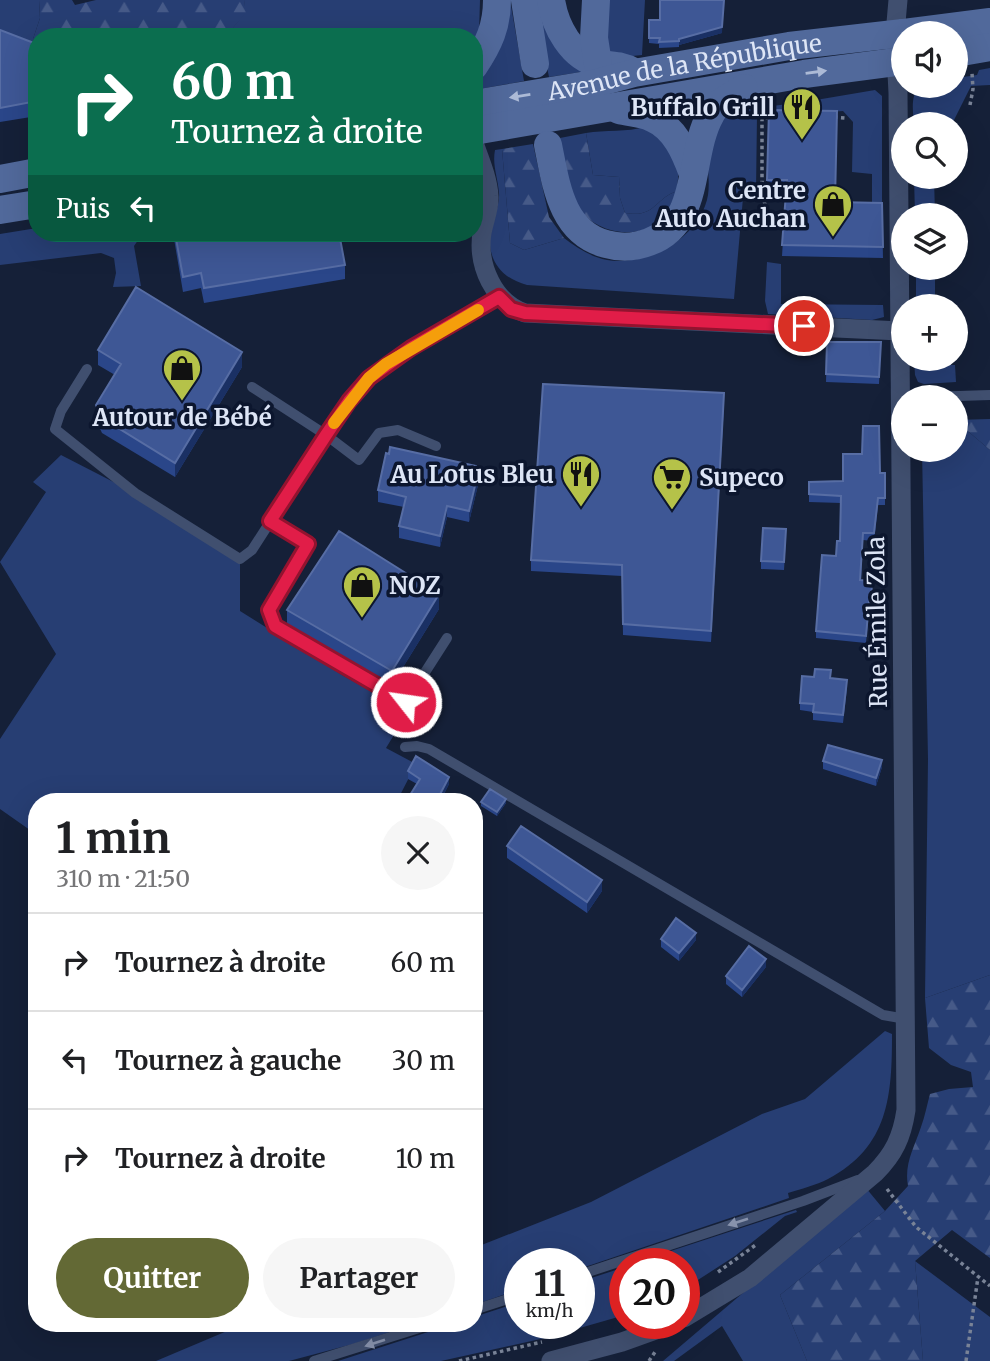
<!DOCTYPE html>
<html lang="fr">
<meta charset="utf-8">
<style>
body{margin:0;font-family:Merriweather,serif;background:#f6f6f6;color:#202124;height:100vh;display:flex;flex-direction:column;font-size:26px;white-space:nowrap}
*{box-sizing:border-box;margin:0}
p{font-size:23px;color:#757577}
.icon{flex:none;width:38px;height:38px;fill:none;stroke:currentColor;stroke-width:2;stroke-linecap:round;stroke-linejoin:round}
.map{position:relative;flex:1;overflow:hidden}
.panel{position:absolute;left:28px;top:793px;width:455px;height:539px;display:flex;flex-direction:column;background:#fff;border-radius:28px;box-shadow:0 7px 28px #0002}
.panel>*{flex:none}
.hud{position:absolute;left:28px;top:28px;width:455px;height:214px;border-radius:28px;box-shadow:0 7px 28px #0002;background:#0b6e4f;color:#fff;overflow:hidden}
.tools{position:absolute;left:891px;top:21px;display:grid;gap:14px}
.tools a{display:grid;place-items:center;width:77px;height:77px;border-radius:50%;background:#fff;box-shadow:0 7px 28px #0002;font-size:35px}
.speed{position:absolute;left:504px;top:1248px;display:flex;gap:14px;font-size:35px;font-weight:700;text-align:center}
.speed>*{display:grid;place-content:center;width:91px;height:91px;border-radius:50%;background:#fff;box-shadow:0 7px 28px #0002;line-height:1}
.speed small{font-size:18px;font-weight:400}
.speed .limit{border:10px solid #d22;background:#fff;color:#111}
.pin{position:absolute;display:grid;place-items:center;width:60px;height:60px;color:#fff;margin:-30px;border:4px solid #fff;border-radius:50%;box-shadow:0 2px 7px #0007}
.me{position:absolute;width:77px;margin:-38px;rotate:300deg;stroke-linejoin:round;filter:drop-shadow(0 0 5px #0008)}
.turn{display:flex;align-items:center;gap:24px;height:147px;padding:0 28px;font-size:32px}
.turn .icon{width:91px;height:91px;stroke-width:2.5}
.turn b{display:block;font-size:49px;line-height:60px}
.then{display:flex;align-items:center;height:66px;padding:0 28px;background:#0003;gap:14px;font-size:26px}
.round{display:grid;place-items:center;flex:none;width:74px;height:74px;border-radius:37px;background:#f6f6f6}
.head{display:flex;align-items:center;justify-content:space-between;height:119px;padding:0 28px}
h1{font-size:42px;font-weight:700;line-height:52px}
.cta{display:flex;gap:14px;margin-top:auto;padding:14px 28px}
.cta a{flex:1;height:80px;border-radius:42px;background:#636935;color:#fff;font-size:28px;font-weight:700;line-height:80px;text-align:center}
.cta a+a{background:#f6f6f6;color:#202124}
ul{padding:0;list-style:none}
li{display:flex;align-items:center;gap:21px;height:98px;padding:0 28px;border-top:2px solid #e0e0e0}
li div{flex:1}
li b{display:block;font-size:26px}
li em{font-style:normal}
.map>svg:first-child{display:block}
</style>
<div class="map">
<svg width="990" height="1361" viewBox="0 0 990 1361">
<defs>
<pattern id="forest-firs" width="22" height="20" patternUnits="userSpaceOnUse" patternTransform="scale(1.75)"><rect width="22" height="20" fill="#273e73"/><path d="M5 1l3.5 6h-7zM16 11l3.5 6h-7z" fill="#465a88"/></pattern>
</defs>
<rect width="100%" height="100%" fill="#152038"/>
<path fill="#273e73" d="M 0,0 L 39,0 L 40,18 L 33,39 L 37,42 L 37,78 L 0,45 Z
M 244,0 L 480,0 L 479,35 L 474,47 L 474,37 L 225,37 L 245,13 Z
M 510,0 L 524,81 L 474,90 L 474,84 C 499,57 508,36 510,0 Z
M 541,0 L 587,71 L 549,77 L 540,33 Z
M 604,0 L 645,0 L 642,55 L 623,57 L 605,55 Z
M 990,68 L 990,85 L 971,86 L 952,124 L 914,124 C 913,111 910,95 920,86 L 956,86 L 956,78 L 977,75 L 979,70 Z
M 875,90 L 882,96 L 882,213 L 872,213 L 872,174 L 852,172 L 853,122 L 843,111 L 804,114 L 804,102 Z
M 796,103 L 796,114 L 757,116 L 756,191 L 754,198 L 743,198 L 734,299 L 527,285 C 500,278 487,259 490,231 C 492,218 500,207 499,193 C 498,178 492,165 495,150 L 502,149 L 510,243 L 524,250 L 564,238 C 577,248 591,257 607,260 C 644,266 692,242 705,206 C 713,187 705,166 709,147 C 712,135 721,123 726,112 Z
M 644,127 L 659,135 L 679,166 L 677,191 C 654,199 656,218 625,213 L 620,198 L 619,177 L 593,175 L 586,133 C 604,130 629,132 644,127 Z
M 914,177 L 934,177 L 935,215 L 915,215 Z
M 37,228 L 37,233 L 143,233 L 134,246 L 141,286 L 113,287 L 116,273 L 114,258 L 101,253 L 0,265 L 0,234 Z
M 767,262 L 781,264 L 781,304 L 883,305 L 884,317 L 872,320 L 768,314 L 765,301 Z
M 916,268 L 935,268 L 935,306 L 916,306 Z
M 914,359 L 950,359 L 951,365 L 955,365 L 956,382 L 924,384 L 918,382 L 915,375 Z
M 956,421 L 990,450 L 990,975 L 925,998 L 928,759 L 922,450 L 956,450 Z
M 61,455 L 135,493 L 240,559 L 240,611 L 342,675 L 408,712 L 386,748 L 416,764 L 397,801 L 37,802 L 37,835 L 0,809 L 0,739 L 56,654 L 0,562 L 46,492 L 33,482 Z
M 885,1031 L 892,1034 C 892,1095 889,1147 828,1179 C 816,1185 801,1189 788,1193 L 789,1198 L 579,1269 L 579,1264 L 520,1264 L 520,1289 L 474,1305 L 474,1248 L 591,1202 L 762,1114 L 805,1099 Z
M 866,1188 L 885,1211 L 780,1295 L 807,1361 L 743,1361 L 722,1326 L 674,1361 L 663,1361 Z
M 796,1210 L 797,1212 L 785,1216 L 735,1256 L 684,1289 L 684,1264 L 634,1263 Z
M 915,1261 L 990,1317 L 990,1361 L 923,1361 Z
M 625,1267 L 625,1315 L 545,1338 L 441,1361 L 338,1361 L 456,1323 L 474,1323 L 474,1317 L 520,1302 L 520,1323 L 579,1323 L 579,1282 Z
M 246,1323 L 418,1323 L 353,1344 L 289,1361 L 156,1361 Z"/>
<path fill="url(#forest-firs)" d="M 39,0 L 72,0 L 75,5 L 96,0 L 244,0 L 246,13 L 225,37 L 37,37 L 37,42 L 33,39 L 40,18 Z
M 586,133 L 593,175 L 619,177 L 620,198 L 625,213 C 656,218 654,199 677,191 C 673,199 670,209 664,216 C 642,243 595,234 578,207 C 566,187 564,160 560,138 Z
M 533,144 L 549,217 L 564,238 L 524,250 L 510,243 L 502,149 Z
M 990,419 L 990,450 L 956,421 L 956,420 Z
M 990,975 L 990,1258 L 952,1230 L 915,1261 L 923,1361 L 807,1361 L 780,1295 L 885,1211 L 908,1186 C 904,1164 914,1148 921,1127 C 925,1116 927,1105 930,1094 L 949,1089 L 973,1087 L 971,1072 L 951,1065 L 929,1048 L 925,998 Z"/>
<g fill="none" stroke-linecap="round" stroke-linejoin="round">
<path stroke="#798397" stroke-width="3.5" stroke-dasharray="3.5 3.5" stroke-linecap="butt" d="M 799,97 L 800,114
M 970,105 L 973,89 L 972,73
M 834,117 L 845,118
M 765,205 L 762,190 L 762,118 L 770,118
M 887,1189 L 916,1227 L 990,1286
M 718,1272 L 757,1244
M 459,1361 L 542,1342
M 649,1361 L 655,1352
M 966,1361 L 978,1277"/>
<path stroke="#404f6f" stroke-width="10" d="M 87,369 L 61,411 L 55,429 L 135,493 L 240,559 L 252,550 L 326,435 L 349,401 L 369,378 L 386,364 L 499,297
M 252,387 L 326,435 L 359,460 L 379,433 L 398,430 L 436,446
M 927,397 L 990,395
M 270,521 L 308,544 L 269,610 L 275,626 L 406,702 L 447,638
M 405,747 L 417,746 L 429,749 L 883,1015 L 906,1019
M 579,1275 L 803,1201 L 858,1180
M 474,1310 L 520,1295
M 314,1361 L 435,1323"/>
<path stroke="#404f6f" stroke-width="19" d="M 474,143 C 480,160 488,178 489,196 C 490,208 484,221 482,233 C 477,265 494,303 525,313 L 900,331
M 684,1318 L 750,1278 L 875,1173 C 894,1154 902,1137 906,1110 L 898,93 L 895,34 L 898,0
M 551,1361 L 622,1342 L 675,1323"/>
<g stroke="#51699b" stroke-width="28">
<path d="M 525,0 L 535,64"/>
<path d="M 551,0 C 555,26 571,58 600,64 C 611,66 622,65 632,71"/>
<path d="M 596,0 L 594,38 L 598,64"/>
<path d="M 904,33 L 990,22"/>
<path d="M 956,53 L 990,47"/>
<path d="M 474,66 C 489,44 497,26 497,0"/>
<path id="s1" d="M 474,104 L 593,84 L 634,73 L 789,46 L 903,33"/>
<path d="M 619,110 C 630,113 642,113 652,118 C 675,128 685,152 693,174"/>
<path d="M 474,131 L 804,74 L 903,61"/>
<path d="M 548,145 C 556,184 561,232 606,244 C 620,248 636,247 649,242 C 703,222 687,156 711,114 C 717,102 733,95 744,88"/>
<path d="M 0,179 L 37,172"/>
<path d="M 0,210 L 37,204"/>
</g>
</g>
<path fill="#2a4689" d="M 0,30 L 37,63 L 37,116 L 0,122 Z
M 722,33 L 679,45 L 679,47 L 659,48 L 659,44 L 649,43 L 649,38 Z
M 769,110 L 835,202 L 882,203 L 883,258 L 782,256 L 786,191 L 767,190 Z
M 173,233 L 339,233 L 345,265 L 345,279 L 204,303 L 201,288 L 183,292 Z
M 827,342 L 881,342 L 879,384 L 826,382 Z
M 98,350 L 242,367 L 175,477 L 102,433 L 96,420 L 96,405 L 115,375 L 98,365 Z
M 724,404 L 711,642 L 623,635 L 622,576 L 531,571 L 531,560 Z
M 476,473 L 478,485 L 469,522 L 447,517 L 440,547 L 399,538 L 399,526 L 404,507 L 378,502 L 378,490 Z
M 880,473 L 885,473 L 885,505 L 878,505 L 874,541 L 863,540 L 861,580 L 872,588 L 871,610 L 869,610 L 866,643 L 816,638 L 816,631 L 840,541 L 841,503 L 809,502 L 809,482 L 843,481 Z
M 786,537 L 784,570 L 761,569 L 761,561 Z
M 439,609 L 392,685 L 287,624 L 287,610 Z
M 831,679 L 847,688 L 843,723 L 813,720 L 813,712 L 800,710 L 800,703 Z
M 823,761 L 882,767 L 876,786 L 823,769 Z
M 408,771 L 449,784 L 440,802 L 407,802 L 417,784 L 408,779 Z
M 481,802 L 506,803 L 497,816 L 481,806 Z
M 507,846 L 602,891 L 587,913 L 507,858 Z
M 661,939 L 696,940 L 679,961 L 661,947 Z
M 766,967 L 742,997 L 726,984 L 726,976 Z"/>
<path fill="#1a3064" d="M 724,0 L 722,33 L 679,45 L 679,39 Z
M 242,352 L 242,367 L 175,477 L 175,463 Z
M 724,393 L 724,404 L 711,642 L 711,631 Z
M 478,473 L 478,485 L 469,522 L 469,511 Z
M 878,498 L 878,505 L 874,541 L 874,533 Z
M 447,506 L 447,517 L 440,547 L 440,536 Z
M 439,594 L 439,609 L 392,685 L 392,671 Z
M 882,760 L 882,767 L 876,786 L 876,778 Z
M 449,777 L 449,784 L 440,802 L 436,802 Z
M 506,799 L 506,803 L 497,816 L 497,812 Z
M 602,880 L 602,891 L 587,913 L 587,902 Z
M 696,933 L 696,940 L 679,961 L 679,953 Z
M 766,959 L 766,967 L 742,997 L 742,990 Z"/>
<path fill="#3e5795" stroke="#576da4" stroke-width="2" d="M 660,0 L 724,0 L 722,27 L 679,39 L 679,41 L 659,42 L 660,38 L 649,38 L 649,20 L 660,20 Z
M 0,30 L 34,43 L 37,63 L 37,101 L 0,108 Z
M 769,110 L 837,111 L 835,202 L 882,203 L 883,247 L 782,245 L 787,180 L 767,180 Z
M 175,233 L 339,233 L 345,265 L 204,288 L 201,273 L 183,277 Z
M 136,287 L 242,352 L 175,463 L 102,418 L 96,405 L 121,364 L 98,350 Z
M 827,342 L 881,342 L 879,377 L 826,374 Z
M 543,384 L 724,393 L 711,631 L 623,624 L 622,565 L 531,560 Z
M 863,426 L 879,426 L 880,473 L 885,473 L 885,498 L 878,498 L 874,533 L 863,533 L 860,580 L 872,581 L 871,603 L 869,602 L 866,636 L 816,631 L 822,555 L 836,556 L 837,541 L 840,541 L 841,496 L 809,494 L 809,482 L 843,481 L 843,454 L 862,454 Z
M 390,447 L 476,466 L 475,473 L 478,473 L 469,511 L 447,506 L 440,536 L 399,526 L 406,497 L 378,490 L 386,453 L 389,454 Z
M 763,528 L 786,529 L 784,562 L 761,561 Z
M 339,531 L 439,594 L 392,671 L 287,610 Z
M 815,669 L 831,670 L 830,678 L 847,680 L 843,715 L 813,712 L 814,704 L 800,703 L 802,676 L 814,677 Z
M 828,745 L 882,760 L 876,778 L 823,761 Z
M 416,756 L 449,777 L 436,802 L 410,802 L 407,800 L 420,779 L 408,771 Z
M 490,789 L 506,799 L 497,812 L 481,802 Z
M 521,826 L 602,880 L 587,902 L 507,846 Z
M 676,918 L 696,933 L 679,953 L 661,939 Z
M 749,946 L 766,959 L 742,990 L 726,976 Z"/>
<defs><path id="oneway-solid" d="M-6-.8H1V-3.2L6.5 0L1 3.2V.8H-6Z" transform="scale(1.75)"/></defs>
<g fill="#acbad6">
<use href="#oneway-solid" transform="translate(816 72) rotate(-8)"/>
<use href="#oneway-solid" transform="translate(520 96) rotate(171)"/>
</g>
<g fill="#8792ac">
<use href="#oneway-solid" transform="translate(738 1222) rotate(162)"/>
<use href="#oneway-solid" transform="translate(375 1343) rotate(162)"/>
</g>
<g fill="none" stroke-linecap="round" stroke-linejoin="round">
<g stroke="#92132f" stroke-width="18">
<path id="route" d="M 406,702 L 275,626 L 269,610 L 308,544 L 270,521 L 326,435 L 349,401 L 369,378 L 411,348 L 499,297 L 511,309 L 525,313 L 804,326"/>
</g>
<use href="#route" stroke="#e11d48" stroke-width="12"/>
<path stroke="#f59e0b" stroke-width="12" d="M 334,423 L 369,378 L 386,364 L 478,310"/>
</g>
<defs>
<g id="restaurant-pin" transform="scale(2.0125)"><path d="M0 17L-7.5 6A9.5 9.5 0 1 1 7.5 6Z" fill="#b5c249" stroke="#0c162e"/><path d="M-5-6h1v4h1v-4h1v4h1v-4h1v5L-1.5 .5V6h-2V.5L-5-1ZM5-6V6H3V1.5H1.5Q1.5-4 5-6Z" fill="#111"/></g>
<g id="shop-pin" transform="scale(2.0125)"><path d="M0 17L-7.5 6A9.5 9.5 0 1 1 7.5 6Z" fill="#b5c249" stroke="#0c162e"/><path d="M-5-2.5h2.3a2.7 3.5 0 0 1 5.4 0H5L5.5 6h-11ZM-1.5-2.5h3a1.5 2.3 0 0 0-3 0Z" fill="#111"/></g>
<g id="supermarket-pin" transform="scale(2.0125)"><path d="M0 17L-7.5 6A9.5 9.5 0 1 1 7.5 6Z" fill="#b5c249" stroke="#0c162e"/><path d="M-6-5.5h2.5l.6 2H6L4.5 2H-2.5L-4.4-4H-6ZM-1.5 3.2a1.3 1.3 0 1 0 .1 0ZM3 3.2a1.3 1.3 0 1 0 .1 0Z" fill="#111"/></g>
</defs>
<g fill-rule="evenodd">
<use href="#restaurant-pin" x="802" y="107"/>
<use href="#shop-pin" x="833" y="204"/>
<use href="#shop-pin" x="182" y="368"/>
<use href="#restaurant-pin" x="581" y="474"/>
<use href="#supermarket-pin" x="672" y="477"/>
<use href="#shop-pin" x="362" y="585"/>
</g>
<g text-anchor="middle" dominant-baseline="central" stroke-width="7" stroke-linejoin="round" paint-order="stroke">
<g font-size="24" fill="#dde5f6" stroke="#0c162e">
<text stroke="none"><textPath href="#s1" startOffset="214">Avenue de la République</textPath></text>
<text transform="translate(877 622) rotate(-91)">Rue Émile Zola</text>
</g>
<g font-size="24" font-weight="bold" fill="#dde5f6" stroke="#0c162e" text-anchor="end">
<text x="775" y="107">Buffalo Grill</text>
<text x="806" y="190">Centre<tspan x="806" dy="28">Auto Auchan</tspan></text>
<text x="182" y="417" text-anchor="middle">Autour de Bébé</text>
<text x="554" y="474">Au Lotus Bleu</text>
<text x="699" y="477" text-anchor="start">Supeco</text>
<text x="389" y="585" text-anchor="start">NOZ</text>
</g>
</g>
</svg>
<div class="tools">
<a><svg class="icon" aria-label="sound" viewBox="0 0 24 24"><path d="M4 9h4l5-4v14l-5-4H4zM17 9q2 3 0 6"/></svg></a>
<a><svg class="icon" aria-label="search" viewBox="0 0 24 24"><circle cx="10" cy="10" r="6"/><path d="M15 15l6 6"/></svg></a>
<a><svg class="icon" aria-label="layers" viewBox="0 0 24 24"><path d="M12 4l9 5-9 5-9-5zM3 14l9 5 9-5"/></svg></a>
<a>+</a>
<a>−</a>
</div>
<div class="speed"><div>11<small>km/h</small></div><div class="limit">20</div></div>
<div class="pin" style="left:804px;top:326px;background:#d93025"><svg class="icon" aria-label="arrive" viewBox="0 0 24 24"><path d="M6 21V4h12l-3 4 3 4H6"/></svg></div>
<svg class="me" style="left:406px;top:702px" viewBox="-20 -20 40 40"><circle r="17" fill="#e11d48" stroke="#fff" stroke-width="3"/><path d="M0-11L8 9 0 5-8 9z" fill="#fff"/></svg>
<div class="hud">
<div class="turn"><svg class="icon" aria-label="right" viewBox="0 0 24 24"><path d="M7 20v-9h11M14 6l5 5-5 5"/></svg><div><b>60 m</b>Tournez à droite</div></div>
<div class="then">Puis<svg class="icon" aria-label="left" viewBox="0 0 24 24"><path d="M17 20v-9H6M10 6l-5 5 5 5"/></svg></div>
</div>
<section class="panel">
<div class="head"><div><h1>1 min</h1><p>310 m · 21:50</p></div><a class="round"><svg class="icon" aria-label="close" viewBox="0 0 24 24"><path d="M6 6l12 12M18 6L6 18"/></svg></a></div>
<ul>
<li><svg class="icon" aria-label="right" viewBox="0 0 24 24"><path d="M7 20v-9h11M14 6l5 5-5 5"/></svg><div><b>Tournez à droite</b></div><em>60 m</em></li>
<li><svg class="icon" aria-label="left" viewBox="0 0 24 24"><path d="M17 20v-9H6M10 6l-5 5 5 5"/></svg><div><b>Tournez à gauche</b></div><em>30 m</em></li>
<li><svg class="icon" aria-label="right" viewBox="0 0 24 24"><path d="M7 20v-9h11M14 6l5 5-5 5"/></svg><div><b>Tournez à droite</b></div><em>10 m</em></li>
</ul>
<div class="cta"><a>Quitter</a><a>Partager</a></div>
</section>
</div>
